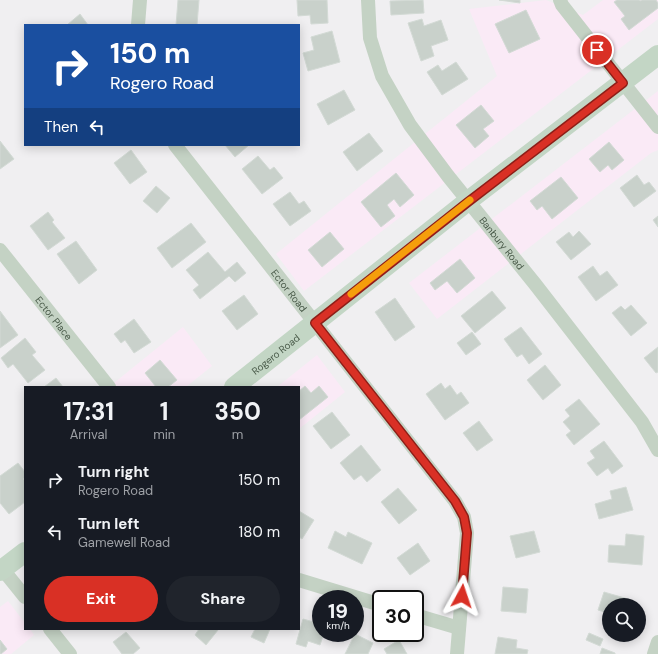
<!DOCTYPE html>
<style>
body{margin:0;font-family:"DM Sans",sans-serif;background:#20242c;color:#f1f3f6;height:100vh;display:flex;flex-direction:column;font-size:15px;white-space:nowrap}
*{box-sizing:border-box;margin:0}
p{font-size:13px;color:#9ea1a6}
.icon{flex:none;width:22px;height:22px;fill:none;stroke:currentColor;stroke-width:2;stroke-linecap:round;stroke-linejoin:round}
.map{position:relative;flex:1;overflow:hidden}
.sheet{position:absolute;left:24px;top:386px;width:276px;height:244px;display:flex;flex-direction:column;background:#171b24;border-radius:0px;box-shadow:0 2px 10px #0003}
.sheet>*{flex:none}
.guide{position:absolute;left:24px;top:24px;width:276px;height:122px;border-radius:0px;box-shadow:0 2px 10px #0003;background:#1a4fa0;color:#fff;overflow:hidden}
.buttons{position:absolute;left:602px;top:598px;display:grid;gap:8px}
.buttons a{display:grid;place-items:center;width:44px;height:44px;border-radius:50%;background:#171b24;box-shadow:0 2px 10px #0003;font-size:20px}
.speed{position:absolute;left:312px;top:590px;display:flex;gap:8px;font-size:20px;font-weight:700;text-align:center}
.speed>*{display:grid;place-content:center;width:52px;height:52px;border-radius:50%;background:#171b24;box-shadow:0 2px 10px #0003;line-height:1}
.speed small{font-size:10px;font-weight:400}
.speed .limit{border:2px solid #111;border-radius:6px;background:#fff;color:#111}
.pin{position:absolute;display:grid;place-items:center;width:34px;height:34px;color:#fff;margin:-17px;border:2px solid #fff;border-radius:50%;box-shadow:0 1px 4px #0007}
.me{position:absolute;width:44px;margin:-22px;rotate:5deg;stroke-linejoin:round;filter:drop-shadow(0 0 3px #0008)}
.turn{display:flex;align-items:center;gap:14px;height:84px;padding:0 20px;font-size:18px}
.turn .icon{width:52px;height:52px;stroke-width:2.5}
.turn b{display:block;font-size:28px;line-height:34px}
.then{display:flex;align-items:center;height:38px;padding:0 20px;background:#0003;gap:8px;font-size:15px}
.eta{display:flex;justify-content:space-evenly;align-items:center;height:68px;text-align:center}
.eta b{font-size:24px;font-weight:700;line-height:28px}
.button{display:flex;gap:8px;margin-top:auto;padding:8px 20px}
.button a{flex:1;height:46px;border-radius:24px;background:#d93025;color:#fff;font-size:16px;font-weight:700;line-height:46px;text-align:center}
.button a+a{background:#20242c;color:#f1f3f6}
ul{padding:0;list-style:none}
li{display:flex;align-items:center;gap:12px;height:52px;padding:0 20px}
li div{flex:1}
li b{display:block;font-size:15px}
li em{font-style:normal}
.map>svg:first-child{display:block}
</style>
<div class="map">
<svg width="658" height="654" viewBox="0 0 658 654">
<rect width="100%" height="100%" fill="#f0eff1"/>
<path fill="#faeaf6" d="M 546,0 L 583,15 L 603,0 L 658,0 L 658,19 L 304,291 L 276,254 L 497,76 L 469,9 Z
M 658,91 L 658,150 L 651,153 L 437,319 L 409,283 Z
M 183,327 L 212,366 L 186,387 L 109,387 Z
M 317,355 L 345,392 L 299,429 L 299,387 L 277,387 Z
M 8,601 L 25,623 L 25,629 L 30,629 L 34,635 L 11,654 L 0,654 L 0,607 Z"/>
<path fill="#c9d1cb" stroke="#d3dad5" d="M 178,0 L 199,0 L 197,25 L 176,25 Z
M 297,0 L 327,0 L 328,23 L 311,24 L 310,15 L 298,16 Z
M 423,0 L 424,13 L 391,15 L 390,1 Z
M 499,0 L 520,0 L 520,3 Z
M 617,0 L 639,0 L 640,1 L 642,0 L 656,0 L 658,3 L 658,8 L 629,30 L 621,19 L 625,16 L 614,2 Z
M 526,10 L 540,39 L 509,53 L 495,24 Z
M 80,14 L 88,25 L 67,25 Z
M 422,19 L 424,26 L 441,20 L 448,40 L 431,46 L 434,56 L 421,61 L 408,23 Z
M 332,31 L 340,62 L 308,71 L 303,53 L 314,50 L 311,37 Z
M 456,62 L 468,79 L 442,95 L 427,72 L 438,65 L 442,71 Z
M 344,90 L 355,110 L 328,125 L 317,104 Z
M 481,105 L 494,121 L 483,129 L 489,136 L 475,148 L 456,125 Z
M 369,133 L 383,151 L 357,171 L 343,152 Z
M 0,141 L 14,159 L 0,169 Z
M 609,142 L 624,160 L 612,170 L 608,165 L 600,172 L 589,159 Z
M 225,145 L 249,145 L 235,157 Z
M 131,150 L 147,172 L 130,184 L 114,163 Z
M 258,156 L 270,170 L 274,167 L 283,178 L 262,194 L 242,169 Z
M 396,173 L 414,195 L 400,207 L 394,199 L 387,205 L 395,216 L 381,227 L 361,202 Z
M 637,175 L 644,185 L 649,182 L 656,191 L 634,207 L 620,188 Z
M 561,177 L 578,198 L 552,219 L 542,206 L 537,210 L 530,201 Z
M 156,186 L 170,198 L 157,213 L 143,201 Z
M 290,192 L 299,204 L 304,201 L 311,211 L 290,226 L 273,204 Z
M 48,212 L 54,220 L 52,222 L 65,238 L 48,250 L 30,226 Z
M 658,216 L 658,227 L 653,220 Z
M 191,223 L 206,242 L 172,268 L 157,248 Z
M 579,231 L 591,244 L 571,260 L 556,242 L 569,232 L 573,237 Z
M 330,232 L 344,249 L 322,267 L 308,250 Z
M 76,241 L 97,270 L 79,284 L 57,254 Z
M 208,252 L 225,272 L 237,262 L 246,273 L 235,282 L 229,276 L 200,299 L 193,290 L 199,285 L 186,270 Z
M 460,259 L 475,278 L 457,293 L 447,281 L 435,290 L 430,283 Z
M 593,266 L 600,276 L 607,271 L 618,285 L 596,301 L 578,277 Z
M 492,291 L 506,308 L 475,333 L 461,316 Z
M 244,295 L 258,314 L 237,330 L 222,311 Z
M 395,298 L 415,327 L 395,341 L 375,312 Z
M 631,305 L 647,323 L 631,336 L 612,313 L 621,306 L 625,310 Z
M 0,311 L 18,335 L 0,348 Z
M 134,319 L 151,342 L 134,353 L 125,340 L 121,343 L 114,334 Z
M 521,327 L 542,354 L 529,364 L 522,354 L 517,357 L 504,339 Z
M 472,332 L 481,344 L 466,355 L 457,343 Z
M 25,338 L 36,352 L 32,355 L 45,370 L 28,383 L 13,364 L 8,368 L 1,358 Z
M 658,347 L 658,372 L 656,373 L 644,358 Z
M 160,360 L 177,380 L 168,387 L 156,387 L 145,373 Z
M 545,365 L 561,385 L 543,400 L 527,380 Z
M 56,378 L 63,387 L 44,387 Z
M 441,383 L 445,389 L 450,385 L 457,395 L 461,392 L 469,403 L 445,420 L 426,394 Z
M 305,386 L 311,393 L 319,386 L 328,397 L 299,420 L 299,391 Z
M 579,399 L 600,424 L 574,445 L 566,435 L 571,431 L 563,422 L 570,416 L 565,410 Z
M 332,412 L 350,435 L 331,449 L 313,426 Z
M 479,421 L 493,440 L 477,451 L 463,433 Z
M 604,441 L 623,466 L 612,474 L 608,468 L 597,476 L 587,463 L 595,458 L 590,451 Z
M 361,445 L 381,470 L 367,482 L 361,475 L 354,480 L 340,463 Z
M 18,463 L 25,472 L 25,477 L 23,479 L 25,481 L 25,502 L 9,514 L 0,503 L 0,476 Z
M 626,487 L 633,510 L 599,519 L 595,504 L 612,499 L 610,491 Z
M 398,488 L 417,510 L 399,524 L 381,502 Z
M 299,511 L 314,520 L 302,539 L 299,537 Z
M 335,531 L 346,537 L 348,532 L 372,543 L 362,564 L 328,548 Z
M 534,531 L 540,552 L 516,558 L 510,536 Z
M 626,534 L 644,536 L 642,565 L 608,562 L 609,545 L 625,546 Z
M 418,543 L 430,561 L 410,575 L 397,558 Z
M 503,587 L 528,589 L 526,613 L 501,611 Z
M 604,592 L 628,599 L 626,605 L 609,605 L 609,623 L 606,622 L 608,613 L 598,610 Z
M 303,619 L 321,624 L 321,633 L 324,633 L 320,645 L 308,641 L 306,647 L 296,644 Z
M 199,629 L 217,629 L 218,630 L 206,645 L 195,635 Z
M 255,629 L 270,629 L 264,643 L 251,637 Z
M 126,632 L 140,648 L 133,654 L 122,654 L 113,642 Z
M 589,633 L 603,639 L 600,646 L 586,640 Z
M 355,634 L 373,643 L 368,654 L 345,654 Z
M 498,637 L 517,640 L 516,648 L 528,650 L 527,654 L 495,654 Z
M 0,640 L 7,649 L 1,654 L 0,654 Z
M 399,640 L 407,654 L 387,654 L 384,649 Z
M 602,648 L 615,653 L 615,654 L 600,654 Z"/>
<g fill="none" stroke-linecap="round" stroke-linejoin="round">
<g stroke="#c4d2c4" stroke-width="14">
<path id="s1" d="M 368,0 L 370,38 L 382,76 L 410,125 L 448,176 L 535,284 L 642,422 L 658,450"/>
<path d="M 560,0 L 562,5 L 658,127"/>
<path d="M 138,25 L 140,0"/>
<path id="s2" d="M 175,145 L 455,501 L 464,517 L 467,533 L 457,654"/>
<path id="s3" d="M 0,250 L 109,387"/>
<path d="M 0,566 L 25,597"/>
<path d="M 299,580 L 381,605"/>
<path d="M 415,615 L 459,628"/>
<path d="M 50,629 L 70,654"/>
<path d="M 654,654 L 658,642"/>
</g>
<g stroke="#c3d6c5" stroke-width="20">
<path id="s4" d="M 234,387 L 468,201 L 658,55"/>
<path d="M 0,571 L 25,552"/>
</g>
</g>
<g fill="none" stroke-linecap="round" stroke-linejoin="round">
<g stroke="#8d1f18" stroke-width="10">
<path id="route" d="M 462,596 L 467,533 L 464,517 L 455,501 L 315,323 L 468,202 L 623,83 L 597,50"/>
</g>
<use href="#route" stroke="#d93025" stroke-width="7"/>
<path stroke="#f59e0b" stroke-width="7" d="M 351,294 L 470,200"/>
</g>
<g text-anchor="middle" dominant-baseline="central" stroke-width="3" stroke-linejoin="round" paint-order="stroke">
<g font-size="10" fill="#495a49" stroke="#fff">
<text stroke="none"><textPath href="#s1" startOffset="284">Banbury Road</textPath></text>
<text stroke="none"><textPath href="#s2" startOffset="185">Ector Road</textPath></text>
<text stroke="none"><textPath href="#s3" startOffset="87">Ector Place</textPath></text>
<text stroke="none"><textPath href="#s4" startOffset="53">Rogero Road</textPath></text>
</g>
</g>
</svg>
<div class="buttons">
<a><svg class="icon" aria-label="search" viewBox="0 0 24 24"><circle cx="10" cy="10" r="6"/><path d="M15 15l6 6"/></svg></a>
</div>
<div class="speed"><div>19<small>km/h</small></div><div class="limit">30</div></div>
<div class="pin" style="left:597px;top:50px;background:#d93025"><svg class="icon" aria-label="arrive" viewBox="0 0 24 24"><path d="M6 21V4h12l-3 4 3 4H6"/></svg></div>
<svg class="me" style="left:462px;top:596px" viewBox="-20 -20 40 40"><path d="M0-17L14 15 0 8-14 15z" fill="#d93025" stroke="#fff" stroke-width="4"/></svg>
<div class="guide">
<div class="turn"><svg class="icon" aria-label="right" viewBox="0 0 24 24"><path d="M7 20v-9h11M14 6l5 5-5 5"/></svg><div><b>150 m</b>Rogero Road</div></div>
<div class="then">Then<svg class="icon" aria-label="left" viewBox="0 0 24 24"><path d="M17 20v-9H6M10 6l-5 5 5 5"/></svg></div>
</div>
<section class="sheet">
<div class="eta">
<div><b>17:31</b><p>Arrival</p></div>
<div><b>1</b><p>min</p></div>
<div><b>350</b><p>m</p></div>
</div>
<ul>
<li><svg class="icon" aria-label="right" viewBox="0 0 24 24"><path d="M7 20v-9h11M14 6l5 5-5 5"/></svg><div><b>Turn right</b><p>Rogero Road</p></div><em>150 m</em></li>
<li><svg class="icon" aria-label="left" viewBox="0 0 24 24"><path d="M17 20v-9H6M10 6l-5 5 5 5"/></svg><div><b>Turn left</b><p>Gamewell Road</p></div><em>180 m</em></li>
</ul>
<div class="button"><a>Exit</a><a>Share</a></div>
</section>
</div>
